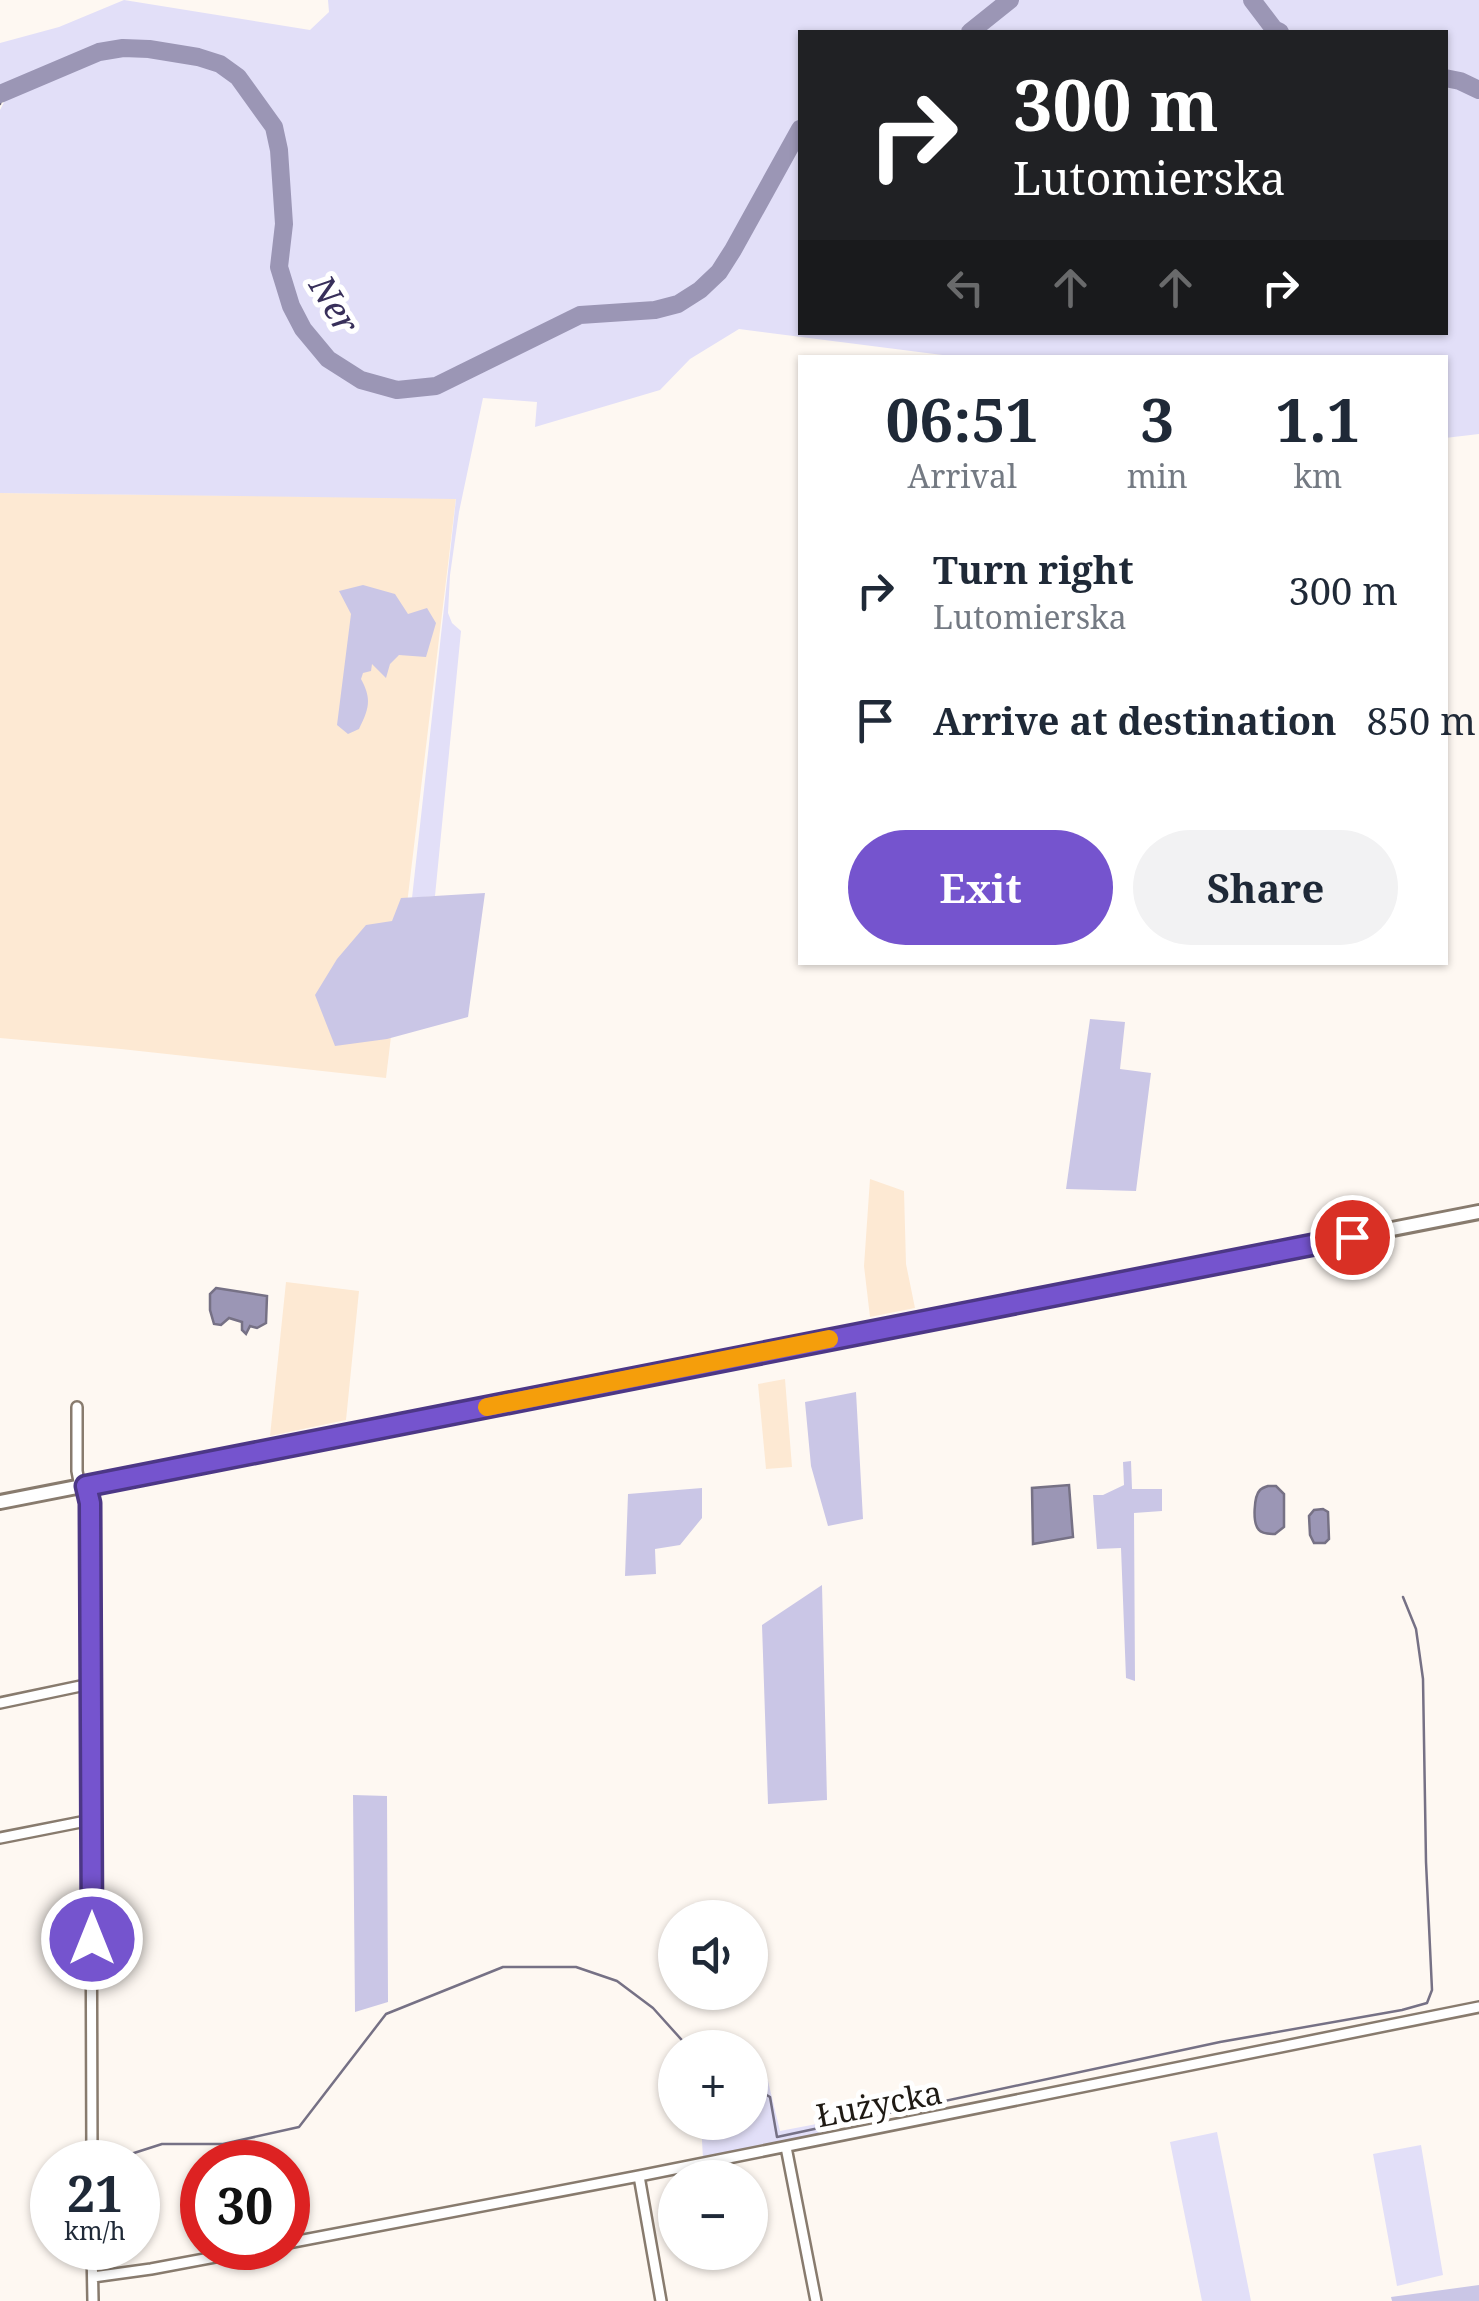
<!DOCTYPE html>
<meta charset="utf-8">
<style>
body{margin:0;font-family:"Noto Serif",serif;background:#f2f2f3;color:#1f2937;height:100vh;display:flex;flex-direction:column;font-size:38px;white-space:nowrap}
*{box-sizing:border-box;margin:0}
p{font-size:32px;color:#747a83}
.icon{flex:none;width:55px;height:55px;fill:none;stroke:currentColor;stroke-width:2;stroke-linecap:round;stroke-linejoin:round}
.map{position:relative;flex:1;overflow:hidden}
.panel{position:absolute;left:798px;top:355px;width:650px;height:610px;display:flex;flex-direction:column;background:#fff;border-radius:0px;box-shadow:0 2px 8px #0004}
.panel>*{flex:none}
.guide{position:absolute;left:798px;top:30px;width:650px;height:305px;border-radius:0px;box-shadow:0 2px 8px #0004;background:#202124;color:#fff;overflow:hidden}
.tools{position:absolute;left:658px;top:1900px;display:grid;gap:20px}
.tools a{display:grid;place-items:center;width:110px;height:110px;border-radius:50%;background:#fff;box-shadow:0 2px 8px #0004;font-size:50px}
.speed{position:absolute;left:30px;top:2140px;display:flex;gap:20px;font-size:50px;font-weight:700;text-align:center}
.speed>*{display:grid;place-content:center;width:130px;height:130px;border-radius:50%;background:#fff;box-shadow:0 2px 8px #0004;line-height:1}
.speed small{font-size:25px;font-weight:400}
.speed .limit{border:15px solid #d22;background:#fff;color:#111}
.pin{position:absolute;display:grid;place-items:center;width:85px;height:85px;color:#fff;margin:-42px;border:5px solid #fff;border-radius:50%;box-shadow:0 2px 10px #0007}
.me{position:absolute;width:110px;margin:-55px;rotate:0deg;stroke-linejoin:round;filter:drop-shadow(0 0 8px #0008)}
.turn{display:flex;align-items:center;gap:35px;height:210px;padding:0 50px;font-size:45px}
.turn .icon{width:130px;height:130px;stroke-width:2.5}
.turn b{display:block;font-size:70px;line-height:85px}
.lanes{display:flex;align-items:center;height:95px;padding:0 50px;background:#0003;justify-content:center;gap:50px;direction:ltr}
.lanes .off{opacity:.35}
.eta{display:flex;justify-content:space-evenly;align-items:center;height:170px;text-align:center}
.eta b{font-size:60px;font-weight:700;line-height:70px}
.cta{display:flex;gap:20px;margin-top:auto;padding:20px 50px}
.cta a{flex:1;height:115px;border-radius:60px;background:#7554ce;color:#fff;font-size:40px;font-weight:700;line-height:115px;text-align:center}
.cta a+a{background:#f2f2f3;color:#1f2937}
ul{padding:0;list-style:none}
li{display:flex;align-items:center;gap:30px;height:130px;padding:0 50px}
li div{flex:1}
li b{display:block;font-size:38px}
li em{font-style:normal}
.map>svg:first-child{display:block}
</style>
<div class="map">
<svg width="1479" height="2301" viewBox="0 0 1479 2301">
<rect width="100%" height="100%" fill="#fef8f2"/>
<path fill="#fde9d3" d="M 0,493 L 456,498 L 386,1078 L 121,1049 L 0,1038 Z
M 870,1179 L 904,1191 L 906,1264 L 915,1308 L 870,1317 L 864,1266 Z
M 286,1282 L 359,1291 L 346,1420 L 270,1436 Z
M 785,1379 L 792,1467 L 766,1469 L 758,1384 Z"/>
<path fill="#e2dff8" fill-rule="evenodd" d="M 124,0 L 310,30 L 329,12 L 328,0 L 1479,0 L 1479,434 L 1445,438 L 1445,358 L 966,358 L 739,329 L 690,359 L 660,390 L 535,427 L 537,402 L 483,398 L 459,512 L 450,575 L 448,613 L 452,623 L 461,631 L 435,896 L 412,898 L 456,499 L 0,493 L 0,110 L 14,83 L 0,89 L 0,43 L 59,27 ZM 800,32 L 1445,32 L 1445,332 L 800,332 Z
M 750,2072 L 768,2081 L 780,2131 L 827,2122 L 826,2134 L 703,2159 L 701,2123 L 750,2122 Z
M 1217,2132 L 1251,2301 L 1202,2301 L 1170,2142 Z
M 1421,2145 L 1443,2275 L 1397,2286 L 1373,2154 Z"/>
<path fill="#cac6e6" d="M 363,585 L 395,594 L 408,614 L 427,608 L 436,623 L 426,657 L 399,655 L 390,664 L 386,678 L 372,664 L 371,671 L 363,673 L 361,679 C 372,699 369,709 359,729 L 348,734 L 337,725 L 351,614 L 339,591 Z
M 485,893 L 468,1017 L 387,1039 L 335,1046 L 315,995 L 337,959 L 366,925 L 392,921 L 401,898 Z
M 1090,1019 L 1125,1022 L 1120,1069 L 1151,1073 L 1136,1191 L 1066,1189 Z
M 856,1392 L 863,1519 L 828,1526 L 811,1466 L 805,1402 Z
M 1131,1461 L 1132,1489 L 1162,1489 L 1162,1511 L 1134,1513 L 1135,1681 L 1126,1678 L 1121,1548 L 1097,1549 L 1093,1495 L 1103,1495 L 1124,1485 L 1123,1462 Z
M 702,1488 L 702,1518 L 680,1545 L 655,1549 L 656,1574 L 625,1576 L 628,1494 Z
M 822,1585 L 827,1800 L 768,1804 L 762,1625 Z
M 353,1795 L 387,1796 L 388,2002 L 355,2012 Z
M 1479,2285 L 1479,2301 L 1392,2301 L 1391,2297 Z"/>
<path fill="#9b96b5" stroke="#767185" stroke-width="2.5" d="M 216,1288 L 267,1296 L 266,1323 L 257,1328 L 250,1326 L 246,1334 L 242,1330 L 242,1322 L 229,1318 L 221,1325 L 214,1324 L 210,1310 L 210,1294 Z
M 1069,1485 L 1073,1537 L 1033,1544 L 1032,1488 Z
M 1268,1486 L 1276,1486 L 1284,1494 L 1284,1527 L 1275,1534 C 1270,1534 1262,1534 1259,1530 C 1252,1523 1254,1496 1260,1490 C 1262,1488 1265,1487 1268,1486 Z
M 1323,1509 L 1328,1512 L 1329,1539 L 1325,1543 L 1314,1543 L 1310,1535 L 1309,1516 L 1314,1510 Z"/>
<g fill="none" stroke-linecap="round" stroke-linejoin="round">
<path stroke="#767185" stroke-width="2.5" d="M 0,104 L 2,94
M 750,2085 L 770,2097 L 777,2137 L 1220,2042 L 1402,2010 L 1427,2003 L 1432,1990 L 1426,1862 L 1423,1679 L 1416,1629 L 1403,1597
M 106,2162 L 162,2144 L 223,2144 L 299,2127 L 386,2014 L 503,1967 L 576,1967 L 617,1981 L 653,2008 L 689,2048"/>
<path stroke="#9b96b5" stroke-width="18" d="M 1252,0 L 1274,29 L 1280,32
M 970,32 L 1010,0
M 1445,78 L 1460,81 L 1479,90
M 0,94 L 99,52 L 123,48 L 149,49 L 198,57 L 220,64 L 238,77 L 274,127 L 279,150 L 284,224 L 279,267 L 291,306 L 303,329 L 328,359 L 361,380 L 397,390 L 436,386 L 580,315 L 655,310 L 678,304 L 700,290 L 719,272 L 733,250 L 800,129"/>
<g stroke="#887b6e" stroke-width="14">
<path id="street" d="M 77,1407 L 77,1471 L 80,1487
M 86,1485 L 90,1503 L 92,2162
M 0,1703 L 90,1684
M 0,1838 L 91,1820
M 786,2147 L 816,2301
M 639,2176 L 661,2301
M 288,2243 L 639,2176 L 1479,2007
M 92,2248 L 93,2301
M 93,2277 L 151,2269 L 263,2248"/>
</g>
<g stroke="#887b6e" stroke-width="18">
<path id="secondary" d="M 0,1502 L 1479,1212"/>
</g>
<use href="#street" stroke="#fff" stroke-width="9"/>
<use href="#secondary" stroke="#fff" stroke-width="12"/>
</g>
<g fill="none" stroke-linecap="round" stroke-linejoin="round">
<g stroke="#4c3786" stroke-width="25">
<path id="route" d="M 92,1939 L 90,1503 L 86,1486 L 1352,1237"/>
</g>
<use href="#route" stroke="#7554ce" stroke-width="18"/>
<path stroke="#f59e0b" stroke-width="18" d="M 487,1407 L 829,1339"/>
</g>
<g text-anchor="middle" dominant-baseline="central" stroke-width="10" stroke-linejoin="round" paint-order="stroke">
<g font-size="32" fill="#1f1a14" stroke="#fff">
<text transform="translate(879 2103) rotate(-11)">Łużycka</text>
</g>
<g font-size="35" font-style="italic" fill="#382f5a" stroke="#fff">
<text transform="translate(335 304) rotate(59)">Ner</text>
</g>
</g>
</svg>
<div class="tools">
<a><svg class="icon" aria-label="sound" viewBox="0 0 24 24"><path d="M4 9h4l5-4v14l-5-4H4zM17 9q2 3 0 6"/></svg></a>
<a>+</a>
<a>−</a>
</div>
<div class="speed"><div>21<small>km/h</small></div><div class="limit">30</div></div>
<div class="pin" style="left:1352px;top:1237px;background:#d93025"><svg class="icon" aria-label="arrive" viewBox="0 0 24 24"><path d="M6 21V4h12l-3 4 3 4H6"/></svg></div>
<svg class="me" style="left:92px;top:1939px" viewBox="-20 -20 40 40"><circle r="17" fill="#7554ce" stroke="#fff" stroke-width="3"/><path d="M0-11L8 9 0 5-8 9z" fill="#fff"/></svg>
<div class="guide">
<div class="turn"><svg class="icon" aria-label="right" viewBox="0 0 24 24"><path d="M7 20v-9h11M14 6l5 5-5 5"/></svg><div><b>300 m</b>Lutomierska</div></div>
<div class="lanes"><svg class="icon off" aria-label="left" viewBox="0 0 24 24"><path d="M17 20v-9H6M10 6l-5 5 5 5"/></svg><svg class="icon off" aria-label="ahead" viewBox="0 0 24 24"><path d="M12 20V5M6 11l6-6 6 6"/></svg><svg class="icon off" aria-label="ahead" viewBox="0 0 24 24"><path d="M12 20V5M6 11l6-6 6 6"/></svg><svg class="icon" aria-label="right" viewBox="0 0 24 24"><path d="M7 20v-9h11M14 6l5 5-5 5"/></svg></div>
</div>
<section class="panel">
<div class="eta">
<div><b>06:51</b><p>Arrival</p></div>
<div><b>3</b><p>min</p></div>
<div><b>1.1</b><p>km</p></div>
</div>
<ul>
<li><svg class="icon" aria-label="right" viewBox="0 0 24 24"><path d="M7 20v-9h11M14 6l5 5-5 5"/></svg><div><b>Turn right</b><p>Lutomierska</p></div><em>300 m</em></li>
<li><svg class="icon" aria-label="arrive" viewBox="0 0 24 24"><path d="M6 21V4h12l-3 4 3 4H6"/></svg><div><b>Arrive at destination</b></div><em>850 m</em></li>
</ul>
<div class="cta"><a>Exit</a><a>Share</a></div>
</section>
</div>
